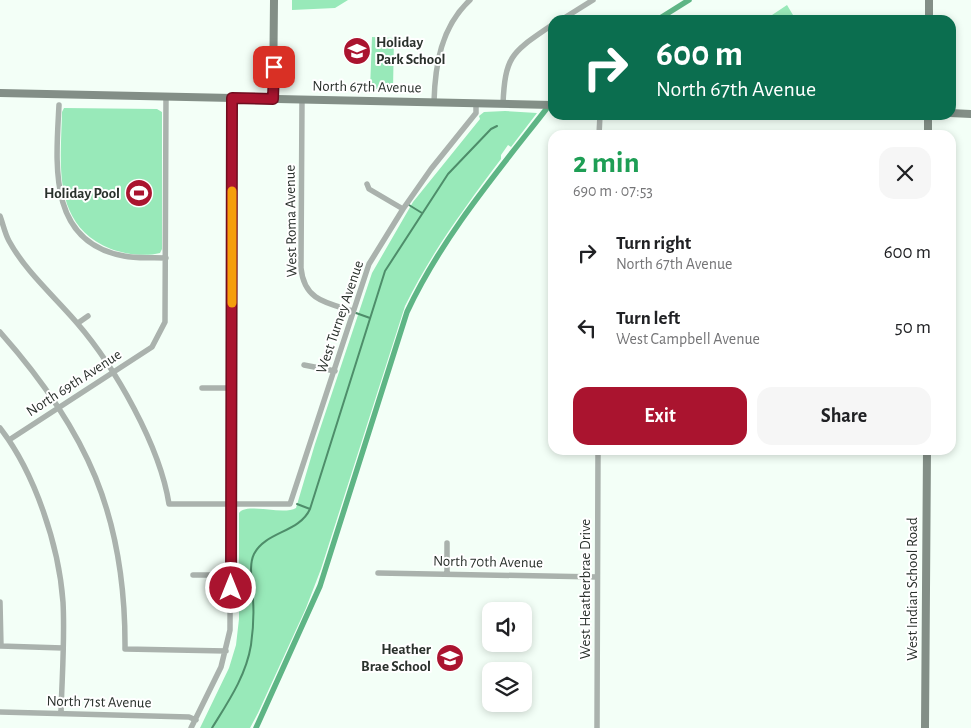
<!DOCTYPE html>
<meta charset="utf-8">
<style>
body{margin:0;font-family:"Alegreya Sans",sans-serif;background:#f6f6f6;color:#202124;height:100vh;display:flex;flex-direction:column;font-size:19px;white-space:nowrap}
*{box-sizing:border-box;margin:0}
p{font-size:16px;color:#757577}
.icon{flex:none;width:28px;height:28px;fill:none;stroke:currentColor;stroke-width:2;stroke-linecap:round;stroke-linejoin:round}
.map{position:relative;flex:1;overflow:hidden}
.details{position:absolute;left:548px;top:130px;width:408px;height:325px;display:flex;flex-direction:column;background:#fff;border-radius:15px;box-shadow:0 2px 8px #0003}
.details>*{flex:none}
.guide{position:absolute;left:548px;top:15px;width:408px;height:105px;border-radius:15px;box-shadow:0 2px 8px #0003;background:#0b6e4f;color:#fff;overflow:hidden}
.buttons{position:absolute;left:482px;top:602px;display:grid;gap:10px}
.buttons a{display:grid;place-items:center;width:50px;height:50px;border-radius:10px;background:#fff;box-shadow:0 2px 8px #0003;font-size:25px}
.pin{position:absolute;display:grid;place-items:center;width:42px;height:42px;color:#fff;margin:-21px;border-radius:10px;box-shadow:0 2px 8px #0006}
.me{position:absolute;width:55px;margin:-28px;rotate:0deg;stroke-linejoin:round;filter:drop-shadow(0 0 4px #0008)}
.turn{display:flex;align-items:center;gap:18px;height:105px;padding:0 25px;font-size:22px}
.turn .icon{width:65px;height:65px;stroke-width:2.5}
.turn b{display:block;font-size:35px;line-height:42px}
.round{display:grid;place-items:center;flex:none;width:52px;height:52px;border-radius:15px;background:#f6f6f6}
.head{display:flex;align-items:center;justify-content:space-between;height:85px;padding:0 25px}
h1{font-size:30px;font-weight:700;line-height:38px;color:#1e9e55}
.button{display:flex;gap:10px;margin-top:auto;padding:10px 25px}
.button a{flex:1;height:58px;border-radius:15px;background:#aa142f;color:#fff;font-size:20px;font-weight:700;line-height:58px;text-align:center}
.button a+a{background:#f6f6f6;color:#202124}
ul{padding:0;list-style:none}
li{display:flex;align-items:center;gap:15px;height:75px;padding:0 25px}
li div{flex:1}
li b{display:block;font-size:19px}
li em{font-style:normal}
.map>svg:first-child{display:block}
</style>
<div class="map">
<svg width="971" height="728" viewBox="0 0 971 728">
<rect width="100%" height="100%" fill="#f3fff7"/>
<path fill="#98e9b9" d="M 292,0 L 348,0 L 335,8 L 292,10 Z
M 787,5 L 793,15 L 786,20 L 771,20 L 769,17 Z
M 372,37 L 394,38 L 393,89 L 370,89 Z
M 64,108 L 157,109 L 162,112 L 162,249 L 160,253 C 145,257 124,254 111,249 C 51,225 61,164 62,112 Z
M 505,111 L 537,113 L 511,147 L 508,145 L 501,155 L 501,159 C 465,207 431,253 405,306 L 321,569 L 306,608 L 258,713 L 250,728 L 200,728 L 229,668 L 236,645 L 239,619 L 239,513 C 247,502 283,516 296,508 L 315,444 L 372,273 L 413,202 L 480,119 L 479,116 L 484,112 Z"/>
<g fill="none" stroke-linecap="round" stroke-linejoin="round">
<path stroke="#4e8d6a" stroke-width="2" d="M 409,205 L 422,213
M 356,313 L 370,318
M 297,504 L 310,509
M 212,728 C 228,702 246,676 251,645 C 253,631 254,613 253,599 C 253,585 248,566 254,554 C 266,531 299,533 310,509 L 385,271 L 448,174 L 491,129 L 497,126"/>
<path stroke="#5eb585" stroke-width="5.5" d="M 657,20 L 689,0
M 256,728 L 320,586 L 407,312 C 443,235 499,170 551,103"/>
<path stroke="#aab2ad" stroke-width="5.5" d="M 561,20 L 593,0
M 302,100 L 301,268 C 304,300 326,303 353,311
M 434,102 C 435,65 441,27 470,0
M 503,104 C 505,54 513,52 552,25
M 59,105 C 56,164 47,242 124,256 C 137,259 152,257 166,258
M 599,135 L 600,115
M 367,184 L 369,189 L 403,209
M 0,216 C 3,224 5,234 9,241 C 26,272 54,296 77,323 C 115,367 160,446 169,504 L 290,504 L 369,264 L 403,209 L 431,169 L 476,113 L 476,103
M 78,323 L 88,316
M 0,332 C 87,430 126,516 125,649 L 226,651
M 304,365 L 335,371
M 202,388 L 231,388
M 0,428 C 35,473 59,546 63,602 C 65,639 62,676 61,713
M 9,440 L 152,347 L 165,322 L 166,97
M 378,573 L 597,577
M 447,574 L 447,543
M 193,575 L 231,575
M 0,602 L 1,646
M 0,646 L 63,648
M 0,712 L 189,717 L 196,720
M 191,728 L 221,667 L 230,630 L 232,98
M 597,728 L 598,450"/>
<path stroke="#838f87" stroke-width="8" d="M 929,20 L 929,0
M 0,93 L 552,105
M 273,99 L 274,0
M 950,113 L 971,114
M 928,135 L 928,115
M 925,728 L 927,450"/>
</g>
<g fill="none" stroke-linecap="round" stroke-linejoin="round">
<g stroke="#6e0d1f" stroke-width="12">
<path id="route" d="M 231,588 L 232,98 L 273,99 L 274,67"/>
</g>
<use href="#route" stroke="#aa142f" stroke-width="9"/>
<path stroke="#f59e0b" stroke-width="9" d="M 232,191 L 232,303"/>
</g>
<defs>
<g id="school-disc" transform="scale(1.4375)"><circle r="9.5" fill="#aa142f" stroke="#fff"/><path d="M0-5L7-2L0 1L-7-2ZM-4 1L0 2.5L4 1V4Q0 6-4 4Z" fill="#fff"/></g>
<g id="stadium-disc" transform="scale(1.4375)"><circle r="9.5" fill="#aa142f" stroke="#fff"/><path d="M0-5a6.5 5 0 1 0 0 10a6.5 5 0 1 0 0-10ZM-3.5-1.8h7v3.6h-7Z" fill="#fff"/></g>
</defs>
<g fill-rule="evenodd">
<use href="#school-disc" x="357" y="51"/>
<use href="#stadium-disc" x="139" y="193"/>
<use href="#school-disc" x="450" y="658"/>
</g>
<g text-anchor="middle" dominant-baseline="central" stroke-width="4" stroke-linejoin="round" paint-order="stroke">
<g font-size="15" font-weight="bold" fill="#2a312c" stroke="#fff" text-anchor="end">
<text x="376" y="42" text-anchor="start">Holiday<tspan x="376" dy="17">Park School</tspan></text>
<text x="120" y="193">Holiday Pool</text>
<text x="431" y="649">Heather<tspan x="431" dy="17">Brae School</tspan></text>
</g>
<g font-size="15" fill="#2a312c" stroke="#fff">
<text transform="translate(367 87) rotate(1)">North 67th Avenue</text>
<text transform="translate(291 221) rotate(-91)">West Roma Avenue</text>
<text transform="translate(340 317) rotate(-71)">West Turney Avenue</text>
<text transform="translate(74 383) rotate(-33)">North 69th Avenue</text>
<text transform="translate(488 562) rotate(1)">North 70th Avenue</text>
<text transform="translate(585 589) rotate(-90)">West Heatherbrae Drive</text>
<text transform="translate(912 589) rotate(-90)">West Indian School Road</text>
<text transform="translate(99 702) rotate(1)">North 71st Avenue</text>
</g>
</g>
</svg>
<div class="buttons">
<a><svg class="icon" aria-label="sound" viewBox="0 0 24 24"><path d="M4 9h4l5-4v14l-5-4H4zM17 9q2 3 0 6"/></svg></a>
<a><svg class="icon" aria-label="layers" viewBox="0 0 24 24"><path d="M12 4l9 5-9 5-9-5zM3 14l9 5 9-5"/></svg></a>
</div>
<div class="pin" style="left:274px;top:67px;background:#d93025"><svg class="icon" aria-label="arrive" viewBox="0 0 24 24"><path d="M6 21V4h12l-3 4 3 4H6"/></svg></div>
<svg class="me" style="left:231px;top:588px" viewBox="-20 -20 40 40"><circle r="17" fill="#aa142f" stroke="#fff" stroke-width="3"/><path d="M0-11L8 9 0 5-8 9z" fill="#fff"/></svg>
<div class="guide">
<div class="turn"><svg class="icon" aria-label="right" viewBox="0 0 24 24"><path d="M7 20v-9h11M14 6l5 5-5 5"/></svg><div><b>600 m</b>North 67th Avenue</div></div>
</div>
<section class="details">
<div class="head"><div><h1>2 min</h1><p>690 m · 07:53</p></div><a class="round"><svg class="icon" aria-label="close" viewBox="0 0 24 24"><path d="M6 6l12 12M18 6L6 18"/></svg></a></div>
<ul>
<li><svg class="icon" aria-label="right" viewBox="0 0 24 24"><path d="M7 20v-9h11M14 6l5 5-5 5"/></svg><div><b>Turn right</b><p>North 67th Avenue</p></div><em>600 m</em></li>
<li><svg class="icon" aria-label="left" viewBox="0 0 24 24"><path d="M17 20v-9H6M10 6l-5 5 5 5"/></svg><div><b>Turn left</b><p>West Campbell Avenue</p></div><em>50 m</em></li>
</ul>
<div class="button"><a>Exit</a><a>Share</a></div>
</section>
</div>
